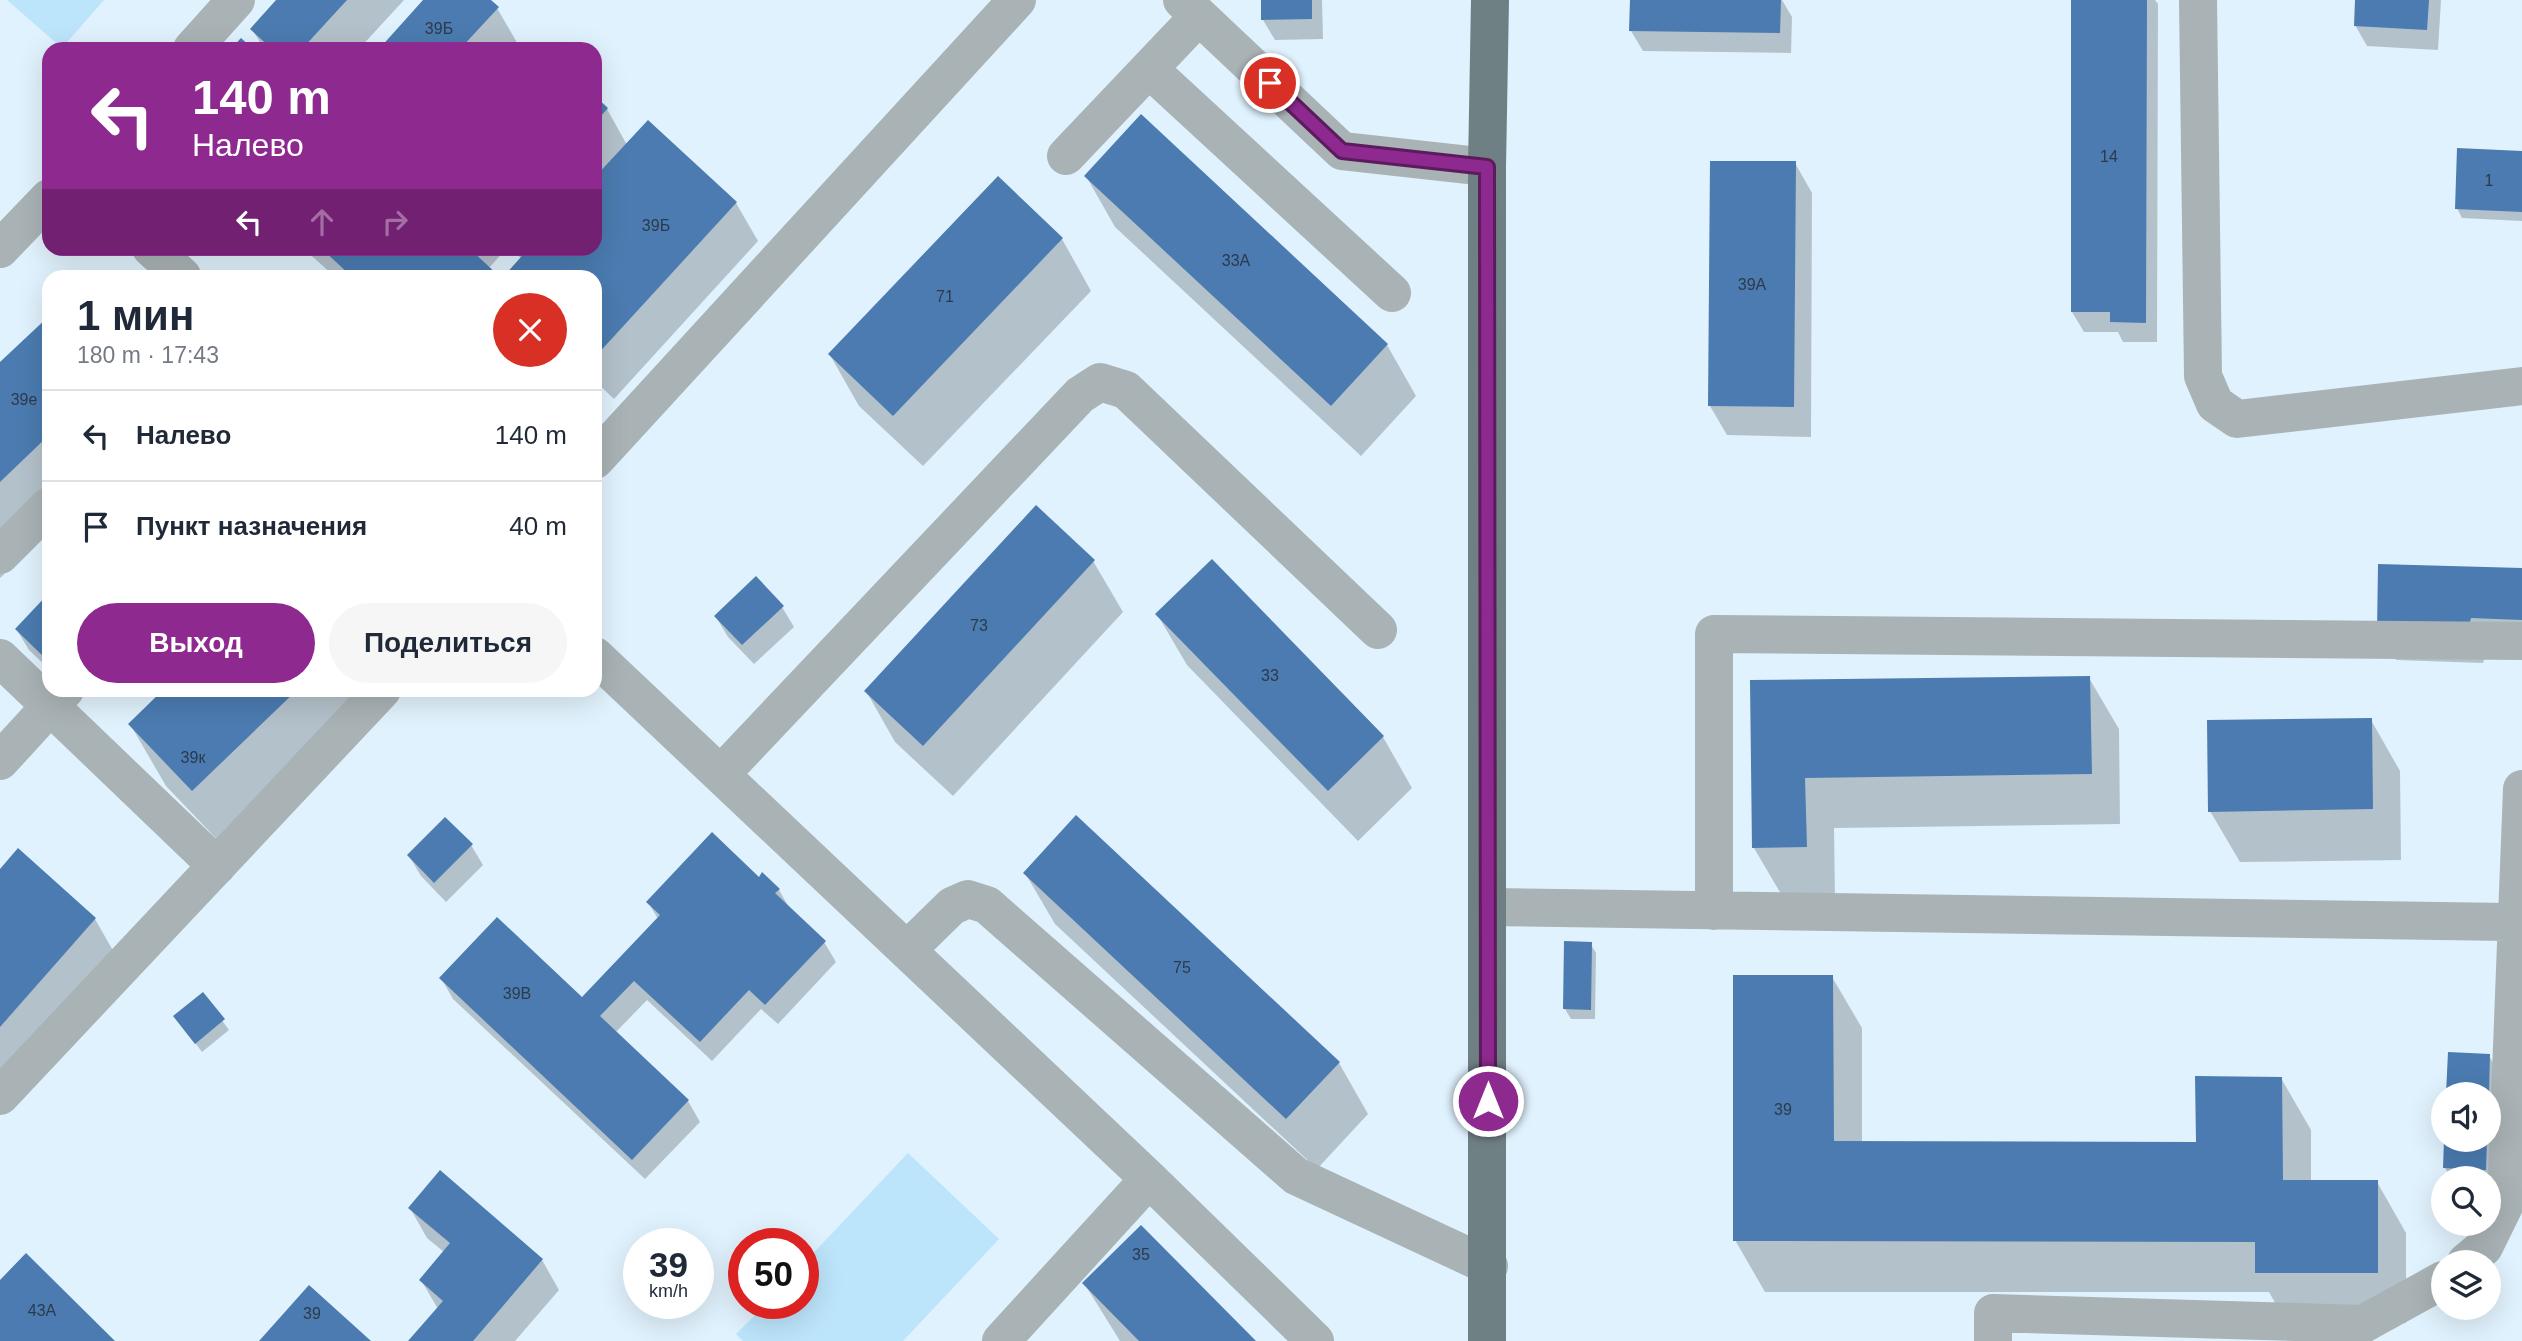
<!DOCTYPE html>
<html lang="ru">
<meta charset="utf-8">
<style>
body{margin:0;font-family:Arial,sans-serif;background:#f6f6f7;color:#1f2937;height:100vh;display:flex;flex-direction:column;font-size:26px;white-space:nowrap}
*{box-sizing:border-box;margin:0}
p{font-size:23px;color:#747a83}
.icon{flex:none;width:38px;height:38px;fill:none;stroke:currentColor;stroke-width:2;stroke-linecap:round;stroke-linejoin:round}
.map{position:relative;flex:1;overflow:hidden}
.sheet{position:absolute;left:42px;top:270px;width:560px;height:427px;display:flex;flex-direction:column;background:#fff;border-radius:21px;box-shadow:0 7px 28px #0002}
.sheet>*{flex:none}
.top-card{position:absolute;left:42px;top:42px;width:560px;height:214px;border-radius:21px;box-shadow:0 7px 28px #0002;background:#8e298f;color:#fff;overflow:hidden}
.fabs{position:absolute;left:2431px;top:1082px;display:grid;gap:14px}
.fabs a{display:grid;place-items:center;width:70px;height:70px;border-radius:50%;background:#fff;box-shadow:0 7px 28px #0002;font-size:35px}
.speed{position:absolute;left:623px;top:1228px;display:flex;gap:14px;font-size:35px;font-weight:700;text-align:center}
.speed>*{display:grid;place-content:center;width:91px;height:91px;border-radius:50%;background:#fff;box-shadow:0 7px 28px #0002;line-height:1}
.speed small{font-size:18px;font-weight:400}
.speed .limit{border:10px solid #d22;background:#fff;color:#111}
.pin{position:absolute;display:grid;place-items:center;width:60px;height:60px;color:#fff;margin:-30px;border:4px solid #fff;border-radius:50%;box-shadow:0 2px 7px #0007}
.me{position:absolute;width:77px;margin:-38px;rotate:0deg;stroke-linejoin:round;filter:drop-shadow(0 0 5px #0008)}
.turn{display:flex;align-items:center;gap:24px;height:147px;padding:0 35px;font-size:32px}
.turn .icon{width:91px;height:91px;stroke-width:2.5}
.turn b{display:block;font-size:49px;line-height:60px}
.lanes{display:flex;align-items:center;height:66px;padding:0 35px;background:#0003;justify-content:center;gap:35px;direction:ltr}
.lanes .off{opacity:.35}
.round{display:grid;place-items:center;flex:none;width:74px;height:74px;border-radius:37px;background:#f6f6f7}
.head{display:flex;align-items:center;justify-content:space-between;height:119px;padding:0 35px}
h1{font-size:42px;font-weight:600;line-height:52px}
.cta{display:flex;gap:14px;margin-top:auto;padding:14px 35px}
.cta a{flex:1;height:80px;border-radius:42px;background:#8e298f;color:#fff;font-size:28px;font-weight:600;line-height:80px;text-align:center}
.cta a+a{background:#f6f6f7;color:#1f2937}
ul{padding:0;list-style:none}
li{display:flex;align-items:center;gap:21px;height:91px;padding:0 35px;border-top:2px solid #e0e1e3}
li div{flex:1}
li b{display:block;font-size:26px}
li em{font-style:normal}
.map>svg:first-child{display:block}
</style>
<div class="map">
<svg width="2522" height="1341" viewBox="0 0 2522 1341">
<rect width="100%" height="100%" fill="#e0f2fd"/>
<path fill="#bce4fa" d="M 7,0 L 104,0 L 62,48 Z
M 908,1153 L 999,1239 L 903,1341 L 743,1341 L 736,1334 L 766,1304 L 803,1304 L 803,1264 Z"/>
<path fill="#0003" d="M 279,0 L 404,0 L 359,49 L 264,49 L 252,29 Z
M 426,0 L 489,0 L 497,8 L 519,46 L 517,49 L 381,49 Z
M 1263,0 L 1322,0 L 1323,39 L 1275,40 L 1263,20 Z
M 1632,0 L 1782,0 L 1792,17 L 1791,53 L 1643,51 L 1631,31 Z
M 2073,0 L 2155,0 L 2158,4 L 2157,342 L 2123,342 L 2118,332 L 2084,332 L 2072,312 Z
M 2357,0 L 2441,0 L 2438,50 L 2367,46 L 2355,25 Z
M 595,99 L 607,109 L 627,145 L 736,203 L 758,241 L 614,399 L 595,381 L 595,276 L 506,276 L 522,259 L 510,248 L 595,248 Z
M 2522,153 L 2522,221 L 2462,218 L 2457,208 Z
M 1795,163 L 1812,193 L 1811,437 L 1727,435 L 1710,406 Z
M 1086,176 L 1387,345 L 1416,396 L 1361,456 L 1115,227 Z
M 998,178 L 1062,239 L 1091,291 L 923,466 L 859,406 L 830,355 Z
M 303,248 L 507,248 L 488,269 L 497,276 L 334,276 Z
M 49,318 L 49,532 L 0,578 L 0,365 Z
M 1093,561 L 1123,612 L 953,796 L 895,742 L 866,691 Z
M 2522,570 L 2522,649 L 2488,648 L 2483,663 L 2396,660 L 2378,631 Z
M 49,595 L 49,669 L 29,650 L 17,630 Z
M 782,607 L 794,627 L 754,664 L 728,637 L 716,617 Z
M 1157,614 L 1383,737 L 1412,788 L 1358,841 L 1187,665 Z
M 2089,678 L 2119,729 L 2120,824 L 1834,828 L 1835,898 L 1784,899 L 1754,848 L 1752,682 Z
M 166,690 L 397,690 L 229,852 L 166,786 L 130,724 Z
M 2371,720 L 2400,771 L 2401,860 L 2240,862 L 2210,811 Z
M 471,845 L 483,865 L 446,902 L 421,876 L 409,856 Z
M 0,871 L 95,919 L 124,970 L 0,1112 Z
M 1025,873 L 1339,1063 L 1368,1114 L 1317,1169 L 1055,924 Z
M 759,879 L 779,890 L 790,909 L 824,942 L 836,962 L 778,1024 L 761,1009 L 712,1061 L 647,1000 L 615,1033 L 688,1101 L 700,1122 L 645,1179 L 453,999 L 441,978 L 582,1000 L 658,919 L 648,902 Z
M 1590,943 L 1596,953 L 1595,1019 L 1571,1019 L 1565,1009 Z
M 1832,977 L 1862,1028 L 1862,1143 L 2198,1143 L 2281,1078 L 2311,1130 L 2311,1182 L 2377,1182 L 2406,1233 L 2406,1323 L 2287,1324 L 2269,1292 L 1765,1292 L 1735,1240 Z
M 203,994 L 229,1030 L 202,1052 L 175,1016 Z
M 2489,1056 L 2501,1076 L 2488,1178 L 2451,1178 L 2445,1168 L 2446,1139 L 2488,1139 Z
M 410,1208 L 542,1260 L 559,1290 L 515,1341 L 410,1341 L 438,1309 L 421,1280 L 444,1252 L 427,1238 Z
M 1084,1283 L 1253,1341 L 1120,1341 Z"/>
<path fill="#4b7bb0" d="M 276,0 L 347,0 L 302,49 L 272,49 L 250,29 Z
M 423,0 L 491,0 L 499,7 L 460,49 L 379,49 Z
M 1261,0 L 1312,0 L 1312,19 L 1261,20 Z
M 1630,0 L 1781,0 L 1780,33 L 1629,31 Z
M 2071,0 L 2147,0 L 2146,323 L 2110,322 L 2110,312 L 2071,312 Z
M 2355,0 L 2429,0 L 2427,30 L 2354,26 Z
M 241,38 L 253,49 L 231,49 Z
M 595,96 L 608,108 L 595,123 Z
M 1141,114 L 1388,344 L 1331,406 L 1084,176 Z
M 648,120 L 737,202 L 595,357 L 595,276 L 504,276 L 529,248 L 595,248 L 595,177 Z
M 2457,148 L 2522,151 L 2522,212 L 2455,209 Z
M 1710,161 L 1796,161 L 1794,407 L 1708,406 Z
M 998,176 L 1063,238 L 893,416 L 828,354 Z
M 321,248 L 469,248 L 499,276 L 351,276 Z
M 49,316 L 49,435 L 0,482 L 0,362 Z
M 1036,505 L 1095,560 L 923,746 L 864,691 Z
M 1212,559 L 1384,736 L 1328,791 L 1155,614 Z
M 2378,564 L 2522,568 L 2522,620 L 2471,618 L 2467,634 L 2377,631 Z
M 756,576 L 784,606 L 742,645 L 714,616 Z
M 49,593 L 49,654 L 45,658 L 15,629 Z
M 2090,676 L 2092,774 L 1805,778 L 1807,847 L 1752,848 L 1750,680 Z
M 163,690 L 297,690 L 192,791 L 128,724 Z
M 2372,718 L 2373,809 L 2208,812 L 2207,720 Z
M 1076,815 L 1340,1062 L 1286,1119 L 1023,873 Z
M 445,817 L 473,844 L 434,883 L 407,855 Z
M 712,832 L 759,877 L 762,872 L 780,889 L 775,893 L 826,941 L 765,1005 L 749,990 L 700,1042 L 634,981 L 600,1016 L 689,1100 L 632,1160 L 439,978 L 497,917 L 582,997 L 660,915 L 646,902 Z
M 18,848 L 96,918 L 0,1027 L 0,869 Z
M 1564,941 L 1592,942 L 1591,1010 L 1563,1009 Z
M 1733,975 L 1833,975 L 1834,1141 L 2196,1142 L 2195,1076 L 2282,1077 L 2283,1180 L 2378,1180 L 2378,1273 L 2255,1273 L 2255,1242 L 1733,1241 Z
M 203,992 L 225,1019 L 195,1044 L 173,1016 Z
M 2448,1052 L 2490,1054 L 2489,1094 L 2446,1094 Z
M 2444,1139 L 2487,1139 L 2486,1170 L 2443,1168 Z
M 440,1170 L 543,1259 L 473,1341 L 408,1341 L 443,1301 L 419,1280 L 450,1243 L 408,1208 Z
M 1141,1225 L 1256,1341 L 1139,1341 L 1082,1283 Z
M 26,1253 L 115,1341 L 0,1341 L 0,1280 Z
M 309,1285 L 371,1341 L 259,1341 Z"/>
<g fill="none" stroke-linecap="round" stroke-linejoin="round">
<path stroke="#a9b2b5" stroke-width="38" d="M 1182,0 L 1342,151 L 1487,167
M 2198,0 L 2203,376 L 2215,404 L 2237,419 L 2522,386
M 192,49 L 236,0
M 1149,69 L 1392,293
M 1066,156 L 1199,16
M 151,248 L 182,276
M 0,249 L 49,198
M 595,460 L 1017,0
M 0,555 L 49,506
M 595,656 L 1149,1179 L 1315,1341
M 0,658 L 217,866
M 0,761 L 65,690
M 721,774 L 1080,395 L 1100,382 L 1126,390 L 1378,630
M 1488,907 L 2508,922 L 2522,919
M 1714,911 L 1714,634 L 2522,641
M 908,949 L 952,906 L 968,899 L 987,905 L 1296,1176 L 1489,1266
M 0,1096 L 382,690
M 2466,1262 L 2484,1247 L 2506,1202 L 2522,789
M 1001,1341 L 1149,1179
M 1993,1341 L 1993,1313 L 2363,1324 L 2443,1280"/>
<path stroke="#6f8084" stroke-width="38" d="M 1487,1341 L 1487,167 L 1490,0"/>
</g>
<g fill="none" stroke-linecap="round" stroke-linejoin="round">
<g stroke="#5c1b5d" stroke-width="18">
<path id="route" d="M 1270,83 L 1342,151 L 1487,167 L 1488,1101"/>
</g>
<use href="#route" stroke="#8e298f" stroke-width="12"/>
</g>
<g text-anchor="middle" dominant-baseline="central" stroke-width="7" stroke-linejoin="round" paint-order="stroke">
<g font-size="16" fill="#2b3b4c">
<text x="439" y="28">39Б</text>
<text x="2109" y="156">14</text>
<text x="2489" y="180">1</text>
<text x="656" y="225">39Б</text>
<text x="1236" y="260">33А</text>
<text x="1752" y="284">39А</text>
<text x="945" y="296">71</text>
<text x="24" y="399">39е</text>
<text x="979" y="625">73</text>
<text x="1270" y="675">33</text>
<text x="193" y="757">39к</text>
<text x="1182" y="967">75</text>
<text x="517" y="993">39В</text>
<text x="1783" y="1109">39</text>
<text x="1141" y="1254">35</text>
<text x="42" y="1310">43А</text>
<text x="312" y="1313">39</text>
</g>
</g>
</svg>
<div class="fabs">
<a><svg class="icon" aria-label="sound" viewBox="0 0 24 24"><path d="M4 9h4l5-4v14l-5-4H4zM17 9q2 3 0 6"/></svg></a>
<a><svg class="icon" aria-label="search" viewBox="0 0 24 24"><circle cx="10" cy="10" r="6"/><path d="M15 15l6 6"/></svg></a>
<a><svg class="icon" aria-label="layers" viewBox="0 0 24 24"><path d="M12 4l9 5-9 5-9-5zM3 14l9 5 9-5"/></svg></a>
</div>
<div class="speed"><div>39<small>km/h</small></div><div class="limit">50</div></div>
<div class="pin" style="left:1270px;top:83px;background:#d93025"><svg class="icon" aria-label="arrive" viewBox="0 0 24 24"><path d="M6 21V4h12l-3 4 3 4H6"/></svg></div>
<svg class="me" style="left:1488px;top:1101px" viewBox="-20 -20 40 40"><circle r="17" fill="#8e298f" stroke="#fff" stroke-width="3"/><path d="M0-11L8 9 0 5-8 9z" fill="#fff"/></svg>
<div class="top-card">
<div class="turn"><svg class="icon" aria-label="left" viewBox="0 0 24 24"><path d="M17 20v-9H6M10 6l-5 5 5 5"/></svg><div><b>140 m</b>Налево</div></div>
<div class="lanes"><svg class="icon" aria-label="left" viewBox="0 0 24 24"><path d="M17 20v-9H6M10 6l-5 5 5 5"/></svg><svg class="icon off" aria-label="ahead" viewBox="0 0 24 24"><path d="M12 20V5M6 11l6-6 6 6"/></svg><svg class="icon off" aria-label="right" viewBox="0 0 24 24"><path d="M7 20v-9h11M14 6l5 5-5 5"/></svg></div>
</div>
<section class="sheet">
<div class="head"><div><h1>1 мин</h1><p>180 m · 17:43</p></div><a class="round" style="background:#d93025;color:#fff"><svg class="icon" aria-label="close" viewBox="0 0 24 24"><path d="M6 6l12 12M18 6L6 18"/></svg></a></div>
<ul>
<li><svg class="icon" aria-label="left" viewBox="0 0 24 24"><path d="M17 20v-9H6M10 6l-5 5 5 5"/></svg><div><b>Налево</b></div><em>140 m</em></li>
<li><svg class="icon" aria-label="arrive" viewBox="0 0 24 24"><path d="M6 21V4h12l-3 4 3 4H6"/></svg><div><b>Пункт назначения</b></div><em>40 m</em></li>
</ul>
<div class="cta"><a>Выход</a><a>Поделиться</a></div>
</section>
</div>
